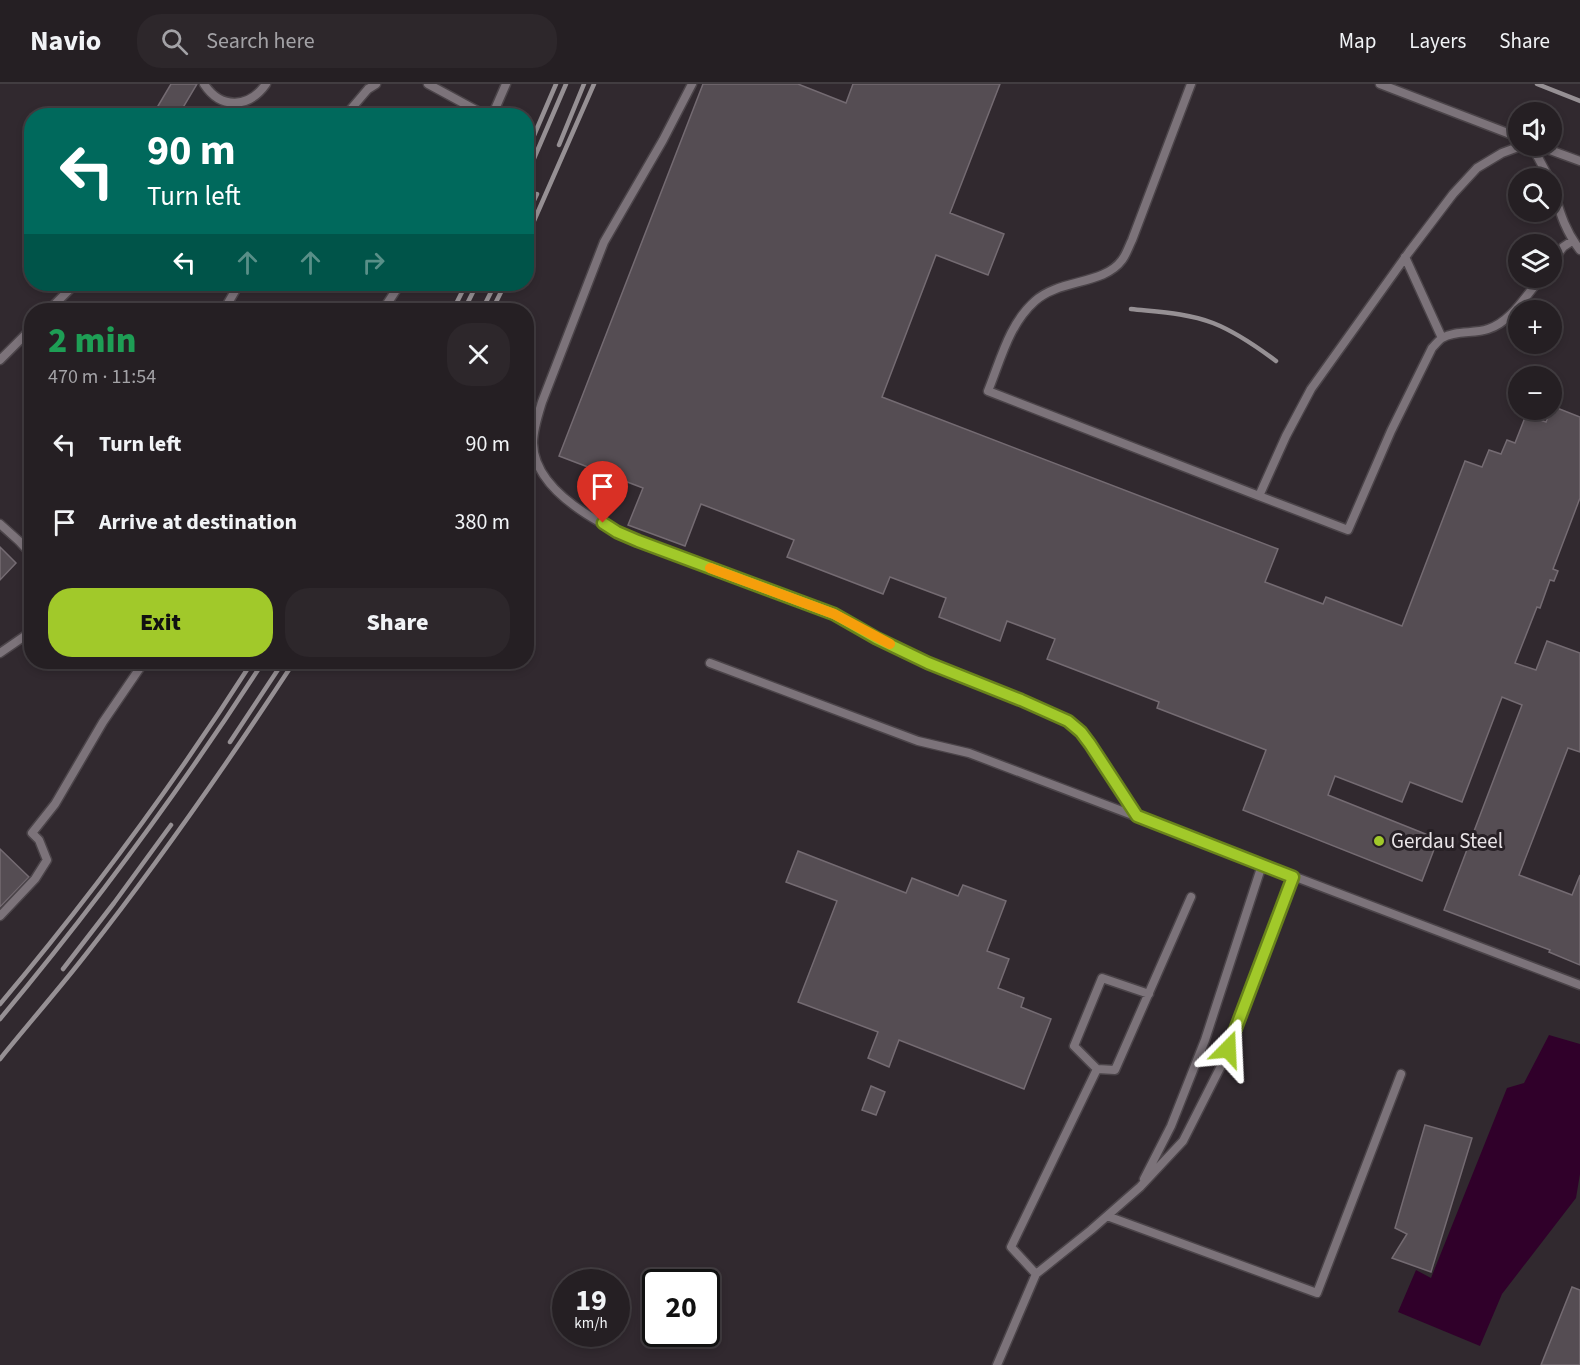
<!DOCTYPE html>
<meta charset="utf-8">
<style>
body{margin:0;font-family:"Source Sans 3",sans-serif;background:#2d272b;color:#f1f3f6;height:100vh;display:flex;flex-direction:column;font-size:22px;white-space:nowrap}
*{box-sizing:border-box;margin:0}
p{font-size:20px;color:#a3a2a6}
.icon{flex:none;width:33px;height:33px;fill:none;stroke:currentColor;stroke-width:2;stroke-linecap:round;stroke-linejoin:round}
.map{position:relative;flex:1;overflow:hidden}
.sheet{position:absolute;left:24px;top:219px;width:510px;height:366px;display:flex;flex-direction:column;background:#251f23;border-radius:24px;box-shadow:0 3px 9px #0003,0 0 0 2px #423d41}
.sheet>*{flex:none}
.hud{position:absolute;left:24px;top:24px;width:510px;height:183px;border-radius:24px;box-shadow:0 3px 9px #0003,0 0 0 2px #423d41;background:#00695c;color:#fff;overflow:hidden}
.fabs{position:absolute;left:1508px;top:18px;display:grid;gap:12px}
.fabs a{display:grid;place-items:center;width:54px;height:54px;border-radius:50%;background:#251f23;box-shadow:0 3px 9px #0003,0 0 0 2px #423d41;font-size:30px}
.speed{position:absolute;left:552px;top:1185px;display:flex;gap:12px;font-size:30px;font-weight:700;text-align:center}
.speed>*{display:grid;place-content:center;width:78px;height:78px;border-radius:50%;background:#251f23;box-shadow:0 3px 9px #0003,0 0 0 2px #423d41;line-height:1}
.speed small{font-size:15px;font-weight:400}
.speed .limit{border:3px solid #111;border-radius:9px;background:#fff;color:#111}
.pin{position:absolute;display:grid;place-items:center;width:51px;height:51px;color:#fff;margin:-62px -26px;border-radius:50% 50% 50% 0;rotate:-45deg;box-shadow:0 0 6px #0007}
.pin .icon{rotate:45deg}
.me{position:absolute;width:66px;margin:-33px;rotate:21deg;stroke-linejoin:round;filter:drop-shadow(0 0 4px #0008)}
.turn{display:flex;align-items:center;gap:21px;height:126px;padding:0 24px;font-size:27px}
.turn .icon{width:78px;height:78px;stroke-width:2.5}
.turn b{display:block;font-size:42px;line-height:51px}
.lanes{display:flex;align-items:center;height:57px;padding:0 24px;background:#0003;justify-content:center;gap:30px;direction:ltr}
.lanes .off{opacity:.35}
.round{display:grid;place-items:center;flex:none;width:63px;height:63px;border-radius:24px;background:#2d272b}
.head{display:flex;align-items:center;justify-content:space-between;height:102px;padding:0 24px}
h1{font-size:36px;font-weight:800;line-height:45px;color:#1e9e55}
.action{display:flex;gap:12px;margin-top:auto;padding:12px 24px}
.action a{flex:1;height:69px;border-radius:24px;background:#a1c92a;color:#111;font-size:24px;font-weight:800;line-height:69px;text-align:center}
.action a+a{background:#2d272b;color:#f1f3f6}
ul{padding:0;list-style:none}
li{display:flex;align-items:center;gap:18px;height:78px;padding:0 24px}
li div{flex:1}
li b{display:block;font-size:22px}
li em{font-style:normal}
header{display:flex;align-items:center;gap:36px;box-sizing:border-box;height:84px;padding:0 30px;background:#251f23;border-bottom:2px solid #423d41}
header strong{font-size:28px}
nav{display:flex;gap:33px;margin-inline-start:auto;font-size:21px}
.search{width:420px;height:54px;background:#2d272b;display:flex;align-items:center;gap:15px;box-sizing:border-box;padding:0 21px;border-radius:24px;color:#a3a2a6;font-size:22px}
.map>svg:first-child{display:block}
</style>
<header>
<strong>Navio</strong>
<div class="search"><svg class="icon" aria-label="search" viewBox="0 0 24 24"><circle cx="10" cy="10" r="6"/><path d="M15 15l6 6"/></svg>Search here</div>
<nav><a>Map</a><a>Layers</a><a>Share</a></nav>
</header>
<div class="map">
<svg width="1580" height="1281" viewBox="0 0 1580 1281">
<rect width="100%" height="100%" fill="#31292f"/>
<path fill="#30002a" d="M 1549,951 L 1580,960 L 1580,1090 L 1576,1114 L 1502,1210 L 1480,1262 L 1398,1228 L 1416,1186 L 1431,1194 L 1507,1004 L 1524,999 Z"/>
<path fill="#554d53" stroke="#746b72" stroke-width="1.5" d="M 171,0 L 197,0 L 178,32 L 152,32 Z
M 703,0 L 798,0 L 846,19 L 853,0 L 1000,0 L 950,129 L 1004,150 L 988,191 L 936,171 L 882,313 L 1278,465 L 1265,498 L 1323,520 L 1326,513 L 1402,542 L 1465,377 L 1482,383 L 1489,366 L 1501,370 L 1507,356 L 1515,359 L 1526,331 L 1546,338 L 1552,322 L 1580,333 L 1580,414 L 1553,485 L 1558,487 L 1554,497 L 1550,496 L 1540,524 L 1537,523 L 1515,579 L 1536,586 L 1547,557 L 1580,569 L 1580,668 L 1568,664 L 1519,791 L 1572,811 L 1580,791 L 1580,881 L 1549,868 L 1550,866 L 1444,826 L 1522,621 L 1502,613 L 1462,718 L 1410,698 L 1402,718 L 1335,692 L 1328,711 L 1438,755 L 1422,797 L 1243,726 L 1266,666 L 1157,624 L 1159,618 L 1047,575 L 1055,555 L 1007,537 L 1000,557 L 939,533 L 946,514 L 890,493 L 883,510 L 787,473 L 794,456 L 701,420 L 685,462 L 628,441 L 643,404 L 559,372 Z
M 0,463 L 16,479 L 0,496 Z
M 0,765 L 29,793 L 0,823 Z
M 798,767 L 906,809 L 912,794 L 958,812 L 963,801 L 1006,817 L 987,867 L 1009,875 L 998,904 L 1024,914 L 1021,923 L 1051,935 L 1024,1005 L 899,956 L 889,983 L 868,974 L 878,948 L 798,918 L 837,817 L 786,798 Z
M 871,1002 L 885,1008 L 876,1031 L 862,1026 Z
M 1425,1041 L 1472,1054 L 1431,1188 L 1392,1174 L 1407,1150 L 1395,1144 Z
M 1572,1203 L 1580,1206 L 1580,1281 L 1541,1281 Z"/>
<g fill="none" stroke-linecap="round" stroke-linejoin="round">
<g stroke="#4b4449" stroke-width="11">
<path id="service" d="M 204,0 C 221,26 249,24 266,0
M 428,0 L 487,32
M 692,0 L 663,56 L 604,158 L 542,318 C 538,331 533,346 533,359 C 534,407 599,440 638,457 L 834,530 L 876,553 L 928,579 L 1021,616 L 1068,637 L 1081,648 L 1090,660 L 1137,732
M 1191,0 L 1132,156 C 1129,162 1126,171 1122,176 C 1104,201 1059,195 1035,217 C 1009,240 1001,275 988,307 L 1259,412 L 1286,352 L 1311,305 L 1409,168 L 1453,110 L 1477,84 L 1502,69 L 1521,62
M 1380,0 L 1518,53
M 227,32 L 232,19
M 345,32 L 368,5 L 376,0
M 492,32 L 506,0
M 1532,62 L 1549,94
M 1539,62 L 1580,77
M 1551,99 C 1559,124 1563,144 1580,166
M 1405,173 L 1442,254
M 1551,179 L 1563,163 L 1572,157
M 49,226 L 75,200
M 224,226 L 239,200
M 383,226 L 400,200
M 0,276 L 32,244
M 1259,412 L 1348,446 L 1391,347 L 1432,264 C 1435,261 1439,256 1442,254 C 1456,246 1474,250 1488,245 C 1511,238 1526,211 1541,194
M 0,440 L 19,457 L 32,471
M 0,569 L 32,547
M 710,579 L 918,657 L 969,669 L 1580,901
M 0,832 L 35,795 L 47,776 L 39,756 L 32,749 L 55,720 L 103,638 L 144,578
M 1097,985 L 1074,962 L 1102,894 L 1149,910
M 1144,1095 L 1171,1042 L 1205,956 L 1262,781
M 1107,1132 L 1317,1209 L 1401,990
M 1036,1190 L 1011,1163 L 1097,985 L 1115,986 L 1191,813
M 997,1281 L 1036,1190 L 1091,1146 L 1140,1103 L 1183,1057 L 1220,984 L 1293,793"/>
</g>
<use href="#service" stroke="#7c737a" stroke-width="8"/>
<path stroke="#969094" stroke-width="4.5" d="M 1537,0 L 1580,17
M 559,61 L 584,0
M 526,70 L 556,0
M 526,93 L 566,0
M 526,133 L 537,110
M 526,155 L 594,0
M 1131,225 C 1159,228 1187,229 1213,239 C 1236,248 1256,262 1276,277
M 453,226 L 466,200
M 464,226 L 477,200
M 482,226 L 495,200
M 492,226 L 505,200
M 230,658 L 283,578
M 63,885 L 114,819 L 171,741
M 0,920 C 91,812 176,697 252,578
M 0,935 C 95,821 183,702 263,578
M 0,975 C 29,939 59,905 87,869 C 161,775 229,677 294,578"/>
</g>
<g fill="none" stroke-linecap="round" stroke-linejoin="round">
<g stroke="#69831b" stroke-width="15">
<path id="route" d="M 603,439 L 617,448 L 638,457 L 834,530 L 876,554 L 928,579 L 1021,616 L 1068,637 L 1081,648 L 1090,660 L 1137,732 L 1293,793 L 1228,965"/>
</g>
<use href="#route" stroke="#a1c92a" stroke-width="10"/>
<path stroke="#f59e0b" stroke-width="10" d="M 710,484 L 834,530 L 890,560"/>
</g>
<circle fill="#a1c92a" stroke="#272025" stroke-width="2" cx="1379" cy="757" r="6"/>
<g text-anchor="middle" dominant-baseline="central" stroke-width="6" stroke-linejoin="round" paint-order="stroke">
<g font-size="21" fill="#e8e3e6" stroke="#272025" text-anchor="start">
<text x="1391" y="757">Gerdau Steel</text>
</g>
</g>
</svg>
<div class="fabs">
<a><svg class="icon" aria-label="sound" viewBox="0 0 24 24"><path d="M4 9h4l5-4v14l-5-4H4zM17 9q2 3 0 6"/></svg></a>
<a><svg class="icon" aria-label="search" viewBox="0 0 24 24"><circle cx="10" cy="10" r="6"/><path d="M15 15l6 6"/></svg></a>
<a><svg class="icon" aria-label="layers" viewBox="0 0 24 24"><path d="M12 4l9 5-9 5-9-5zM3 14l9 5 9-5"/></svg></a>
<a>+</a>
<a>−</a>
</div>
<div class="speed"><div>19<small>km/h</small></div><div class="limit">20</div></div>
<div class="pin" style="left:603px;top:439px;background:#d93025"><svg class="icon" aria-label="arrive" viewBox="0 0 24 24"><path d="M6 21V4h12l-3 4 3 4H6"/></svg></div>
<svg class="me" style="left:1228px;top:965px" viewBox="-20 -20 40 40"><path d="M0-17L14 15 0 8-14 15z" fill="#a1c92a" stroke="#fff" stroke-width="4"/></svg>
<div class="hud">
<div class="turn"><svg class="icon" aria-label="left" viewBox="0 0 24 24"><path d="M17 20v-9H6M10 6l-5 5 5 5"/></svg><div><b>90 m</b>Turn left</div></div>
<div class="lanes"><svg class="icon" aria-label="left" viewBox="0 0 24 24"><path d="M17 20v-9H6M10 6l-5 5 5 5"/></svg><svg class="icon off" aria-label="ahead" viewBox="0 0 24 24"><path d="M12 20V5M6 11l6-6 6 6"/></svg><svg class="icon off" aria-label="ahead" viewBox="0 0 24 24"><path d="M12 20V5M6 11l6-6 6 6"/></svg><svg class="icon off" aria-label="right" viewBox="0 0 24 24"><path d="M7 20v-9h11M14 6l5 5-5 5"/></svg></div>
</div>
<section class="sheet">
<div class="head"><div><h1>2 min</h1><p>470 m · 11:54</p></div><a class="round"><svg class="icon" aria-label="close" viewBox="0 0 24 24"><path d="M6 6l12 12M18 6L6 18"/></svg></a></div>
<ul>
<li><svg class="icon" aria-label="left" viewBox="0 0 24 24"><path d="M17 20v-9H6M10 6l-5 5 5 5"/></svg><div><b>Turn left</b></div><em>90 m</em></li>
<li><svg class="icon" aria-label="arrive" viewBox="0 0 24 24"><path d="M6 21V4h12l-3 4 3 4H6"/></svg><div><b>Arrive at destination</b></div><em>380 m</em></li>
</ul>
<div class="action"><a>Exit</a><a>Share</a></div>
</section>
</div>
